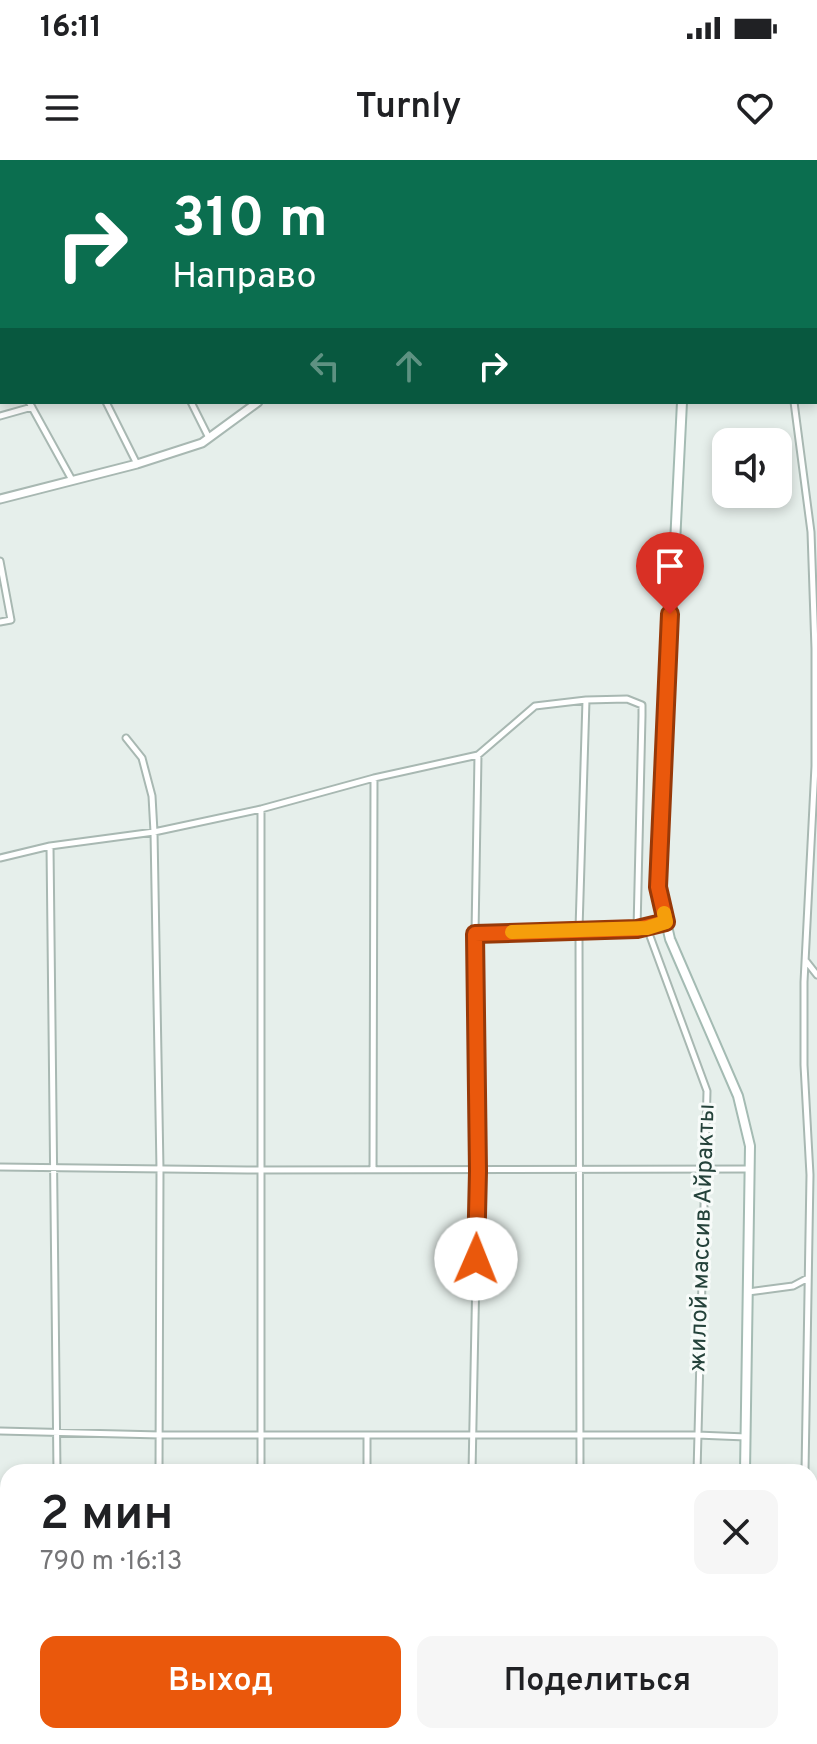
<!DOCTYPE html>
<html lang="ru">
<meta charset="utf-8">
<style>
body{margin:0;font-family:Overpass,sans-serif;background:#f6f6f6;color:#202124;height:100vh;display:flex;flex-direction:column;font-size:30px;white-space:nowrap}
*{box-sizing:border-box;margin:0}
p{font-size:26px;color:#757577}
.icon{flex:none;width:44px;height:44px;fill:none;stroke:currentColor;stroke-width:2;stroke-linecap:round;stroke-linejoin:round}
.map{position:relative;flex:1;overflow:hidden}
.panel{position:absolute;left:0px;top:1304px;width:818px;height:280px;display:flex;flex-direction:column;background:#fff;border-radius:24px 24px 0 0;box-shadow:0 4px 12px #0003}
.panel>*{flex:none}
.banner{position:absolute;left:0px;top:0px;width:818px;height:244px;box-shadow:0 4px 12px #0003;background:#0b6e4f;color:#fff;overflow:hidden}
.buttons{position:absolute;left:712px;top:268px;display:grid;gap:16px}
.buttons a{display:grid;place-items:center;width:80px;height:80px;border-radius:16px;background:#fff;box-shadow:0 4px 12px #0003;font-size:40px}
.pin{position:absolute;display:grid;place-items:center;width:68px;height:68px;color:#fff;margin:-82px -34px;border-radius:50% 50% 50% 0;rotate:-45deg;box-shadow:0 0 8px #0007}
.pin .icon{rotate:45deg}
.me{position:absolute;width:88px;margin:-44px;rotate:1deg;stroke-linejoin:round;filter:drop-shadow(0 0 6px #0008)}
.turn{display:flex;align-items:center;gap:28px;height:168px;padding:0 40px;font-size:36px}
.turn .icon{width:104px;height:104px;stroke-width:2.5}
.turn b{display:block;font-size:56px;line-height:68px}
.lanes{display:flex;align-items:center;height:76px;padding:0 40px;background:#0003;justify-content:center;gap:40px;direction:ltr}
.lanes .off{opacity:.35}
.round{display:grid;place-items:center;flex:none;width:84px;height:84px;border-radius:16px;background:#f6f6f6}
.head{display:flex;align-items:center;justify-content:space-between;height:136px;padding:0 40px}
h1{font-size:48px;font-weight:600;line-height:60px}
.cta{display:flex;gap:16px;margin-top:auto;padding:16px 40px}
.cta a{flex:1;height:92px;border-radius:16px;background:#ea580c;color:#fff;font-size:32px;font-weight:600;line-height:92px;text-align:center}
.cta a+a{background:#f6f6f6;color:#202124}
.status{display:flex;justify-content:space-between;align-items:center;height:56px;padding:0 40px;background:#fff;direction:ltr}
.status svg{height:22px;fill:currentColor}
header{display:flex;justify-content:space-between;align-items:center;height:104px;padding:0 40px;background:#fff;font-size:36px;font-weight:600}
.map>svg:first-child{display:block}
</style>
<div class="status"><b>16:11</b><svg viewBox="0 0 49 12"><path d="M0 12V9h3v3zM5 12V6h3v6zM10 12V3h3v9zM15 12V0h3v12zM26 1h20v11H26zM47 4h2v5h-2z"/></svg></div>
<header><svg class="icon" aria-label="menu" viewBox="0 0 24 24"><path d="M4 6h16M4 12h16M4 18h16"/></svg>Turnly<svg class="icon" aria-label="heart" viewBox="0 0 24 24"><path d="M12 20l-8-8c-3-5 5-10 8-4 3-6 11-1 8 4z"/></svg></header>
<div class="map">
<svg width="817" height="1584" viewBox="0 0 817 1584">
<rect width="100%" height="100%" fill="#e6efeb"/>
<g fill="none" stroke-linecap="round" stroke-linejoin="round">
<g stroke="#a8b8b2" stroke-width="9">
<path id="minor" d="M 62,0 L 63,2
M 145,0 L 146,2
M 296,0 L 297,2
M 358,0 L 360,2
M 505,0 L 507,2
M 779,0 L 779,2
M 52,2 L 56,0
M 0,32 L 2,30
M 0,47 L 2,51
M 0,184 L 2,188
M 816,201 L 817,201
M 29,242 L 72,320
M 106,242 L 137,304
M 191,242 L 209,278
M 794,242 L 811,372 L 815,489 L 815,606
M 0,256 L 32,247
M 0,401 L 11,460 L 0,462
M 126,578 L 142,598 L 152,636 L 154,672 L 160,1009 L 159,1312
M 50,686 L 57,1312
M 0,698 L 50,686 L 154,672 L 261,649 L 374,618 L 478,595 L 535,546 L 586,540 L 627,539 L 642,545 L 642,556 L 637,769
M 647,768 L 665,763
M 475,774 L 647,768 L 707,931 L 697,1312
M 806,801 L 817,815
M 0,1007 L 247,1010 L 749,1009
M 373,1010 L 374,618
M 748,1132 L 793,1126 L 808,1118
M 0,1271 L 160,1275 L 697,1275 L 746,1277
M 367,1275 L 367,1312
M 261,1312 L 261,649
M 472,1312 L 478,1011 L 475,774 L 478,595
M 580,1312 L 579,769 L 586,540
M 805,1312 L 810,1015 L 804,905 L 804,822 L 815,606 L 817,606
M 155,1576 L 155,1584
M 171,1576 L 176,1584
M 473,1576 L 473,1584
M 257,1584 L 257,1576
M 367,1584 L 367,1576
M 580,1584 L 580,1576
M 696,1584 L 696,1576
M 800,1584 L 800,1576"/>
</g>
<g stroke="#a8b8b2" stroke-width="11">
<path id="tertiary" d="M 562,2 L 564,0
M 0,339 L 137,304 L 202,283 L 258,242"/>
</g>
<g stroke="#a4bbb3" stroke-width="12">
<path id="secondary" d="M 689,0 L 689,2
M 682,242 L 658,727 L 670,779 L 738,936 L 750,986 L 745,1312
M 744,1576 L 744,1584"/>
</g>
<use href="#minor" stroke="#fff" stroke-width="5"/>
<use href="#tertiary" stroke="#fff" stroke-width="7"/>
<use href="#secondary" stroke="#fff" stroke-width="8"/>
</g>
<g fill="none" stroke-linecap="round" stroke-linejoin="round">
<g stroke="#983908" stroke-width="20">
<path id="route" d="M 476,1099 L 478,1011 L 475,774 L 637,769 L 666,762 L 658,727 L 670,454"/>
</g>
<use href="#route" stroke="#ea580c" stroke-width="14"/>
<path stroke="#f59e0b" stroke-width="14" d="M 512,772 L 647,768 L 666,762 L 664,753"/>
</g>
<g text-anchor="middle" dominant-baseline="central" stroke-width="6" stroke-linejoin="round" paint-order="stroke">
<g font-size="24" fill="#24423a" stroke="#f7fbf9">
<text transform="translate(703 1078) rotate(-88)">жилой массив Айракты</text>
</g>
</g>
</svg>
<div class="buttons">
<a><svg class="icon" aria-label="sound" viewBox="0 0 24 24"><path d="M4 9h4l5-4v14l-5-4H4zM17 9q2 3 0 6"/></svg></a>
</div>
<div class="pin" style="left:670px;top:454px;background:#d93025"><svg class="icon" aria-label="arrive" viewBox="0 0 24 24"><path d="M6 21V4h12l-3 4 3 4H6"/></svg></div>
<svg class="me" style="left:476px;top:1099px" viewBox="-20 -20 40 40"><circle r="19" fill="#fff"/><path d="M0-13L10 11 0 6-10 11z" fill="#ea580c"/></svg>
<div class="banner">
<div class="turn"><svg class="icon" aria-label="right" viewBox="0 0 24 24"><path d="M7 20v-9h11M14 6l5 5-5 5"/></svg><div><b>310 m</b>Направо</div></div>
<div class="lanes"><svg class="icon off" aria-label="left" viewBox="0 0 24 24"><path d="M17 20v-9H6M10 6l-5 5 5 5"/></svg><svg class="icon off" aria-label="ahead" viewBox="0 0 24 24"><path d="M12 20V5M6 11l6-6 6 6"/></svg><svg class="icon" aria-label="right" viewBox="0 0 24 24"><path d="M7 20v-9h11M14 6l5 5-5 5"/></svg></div>
</div>
<section class="panel">
<div class="head"><div><h1>2 мин</h1><p>790 m · 16:13</p></div><a class="round"><svg class="icon" aria-label="close" viewBox="0 0 24 24"><path d="M6 6l12 12M18 6L6 18"/></svg></a></div>
<div class="cta"><a>Выход</a><a>Поделиться</a></div>
</section>
</div>
